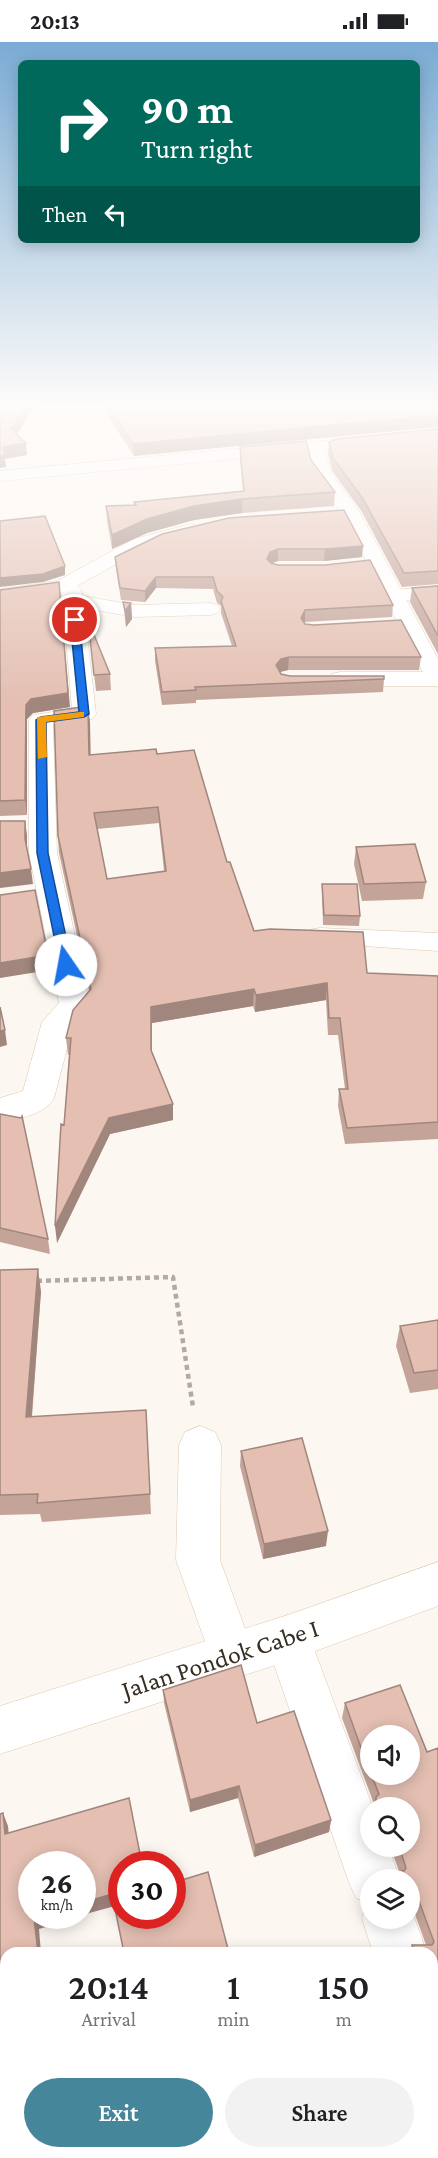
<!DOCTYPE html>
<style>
body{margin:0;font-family:"Crimson Pro",serif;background:#f2f2f2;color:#202124;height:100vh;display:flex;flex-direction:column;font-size:22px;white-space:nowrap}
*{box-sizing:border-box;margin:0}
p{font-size:20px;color:#757577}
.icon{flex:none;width:33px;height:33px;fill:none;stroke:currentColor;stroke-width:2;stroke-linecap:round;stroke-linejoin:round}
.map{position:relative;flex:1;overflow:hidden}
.drawer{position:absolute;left:0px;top:1905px;width:438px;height:212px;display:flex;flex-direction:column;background:#fff;border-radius:18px 18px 0 0;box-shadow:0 3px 15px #0003}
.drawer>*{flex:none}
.guide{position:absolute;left:18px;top:18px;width:402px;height:183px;border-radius:9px;box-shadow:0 3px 15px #0003;background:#00695c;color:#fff;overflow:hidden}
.fabs{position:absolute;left:360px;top:1683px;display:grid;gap:12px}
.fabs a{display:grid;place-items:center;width:60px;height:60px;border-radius:50%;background:#fff;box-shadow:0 3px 15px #0003;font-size:30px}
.speed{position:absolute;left:18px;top:1809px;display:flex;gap:12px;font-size:30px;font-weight:700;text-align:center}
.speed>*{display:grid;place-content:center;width:78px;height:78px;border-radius:50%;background:#fff;box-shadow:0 3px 15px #0003;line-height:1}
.speed small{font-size:15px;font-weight:400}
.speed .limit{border:9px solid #d22;background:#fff;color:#111}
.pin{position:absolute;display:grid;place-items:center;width:51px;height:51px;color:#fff;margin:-26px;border:3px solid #fff;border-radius:50%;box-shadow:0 2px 6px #0007}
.me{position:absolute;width:66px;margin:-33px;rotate:348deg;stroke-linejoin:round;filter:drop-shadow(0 0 4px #0008)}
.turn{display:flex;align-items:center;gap:21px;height:126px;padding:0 24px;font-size:27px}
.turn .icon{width:78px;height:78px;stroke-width:2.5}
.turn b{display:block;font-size:42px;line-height:51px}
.then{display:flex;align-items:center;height:57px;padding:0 24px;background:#0003;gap:12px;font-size:22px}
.eta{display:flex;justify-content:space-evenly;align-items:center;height:102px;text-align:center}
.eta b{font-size:36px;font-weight:600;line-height:42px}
.action{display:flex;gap:12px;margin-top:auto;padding:12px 24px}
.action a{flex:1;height:69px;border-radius:36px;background:#46869a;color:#fff;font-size:24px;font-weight:600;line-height:69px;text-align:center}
.action a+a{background:#f2f2f2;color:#202124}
.status{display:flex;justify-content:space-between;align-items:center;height:42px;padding:0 30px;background:#fff;direction:ltr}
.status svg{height:16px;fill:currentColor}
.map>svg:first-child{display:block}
</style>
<div class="status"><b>20:13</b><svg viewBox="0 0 49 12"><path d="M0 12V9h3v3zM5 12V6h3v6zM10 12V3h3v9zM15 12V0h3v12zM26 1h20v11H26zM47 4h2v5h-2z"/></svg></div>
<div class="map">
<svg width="438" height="2116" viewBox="0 0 438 2116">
<rect width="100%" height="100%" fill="#fcf7f1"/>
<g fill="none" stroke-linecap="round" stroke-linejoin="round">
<g stroke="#dfc7ac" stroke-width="1">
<path id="minor" d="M 321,399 L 327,400 L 330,404 L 327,408 L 0,439 L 0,429 Z
M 64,537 C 73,539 81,544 83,554 L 135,563 L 210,561 L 217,563 L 221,567 L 217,571 L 210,573 L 135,575 L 84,566 L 96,672 L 92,677 L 53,683 L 57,811 L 90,964 L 73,984 L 54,1056 C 44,1074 19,1076 0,1080 L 0,1056 L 23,1049 L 42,980 L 59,961 L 29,811 L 29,678 L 33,673 L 72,667 L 62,552 L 54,543 L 57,539 Z
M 438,544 L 438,556 L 394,559 L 387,557 L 384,553 L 387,549 Z
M 340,630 L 437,630 L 438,644 L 340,644 L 332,642 L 329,637 L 332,632 Z
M 320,886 L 438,891 L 438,909 L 363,904 L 320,904 L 310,902 L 305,895 L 310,888 Z
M 200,1384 L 215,1390 L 221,1403 L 220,1518 L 255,1614 L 248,1630 L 232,1637 L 216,1630 L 176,1518 L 179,1403 L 185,1390 Z
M 288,1573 L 304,1580 L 373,1766 L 370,1766 L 370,1804 L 388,1804 L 400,1838 L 370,1838 L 370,1876 L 410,1876 L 410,1864 L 427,1911 L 373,1911 L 362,1876 L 368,1861 L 356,1856 L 348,1838 L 265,1596 L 272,1580 Z
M 432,2001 L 438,2003 L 438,2081 L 432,2078 Z"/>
</g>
<g stroke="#dfc7ac" stroke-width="1">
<path id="tertiary" d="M 438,387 L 438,397 L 335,407 L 328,408 L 326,412 L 330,430 L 360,471 L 438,617 L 438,645 L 430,643 L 427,638 L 342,472 L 312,430 L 308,412 L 315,400 L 321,399 Z
M 191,482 L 198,484 L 201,488 L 198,492 L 148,505 L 71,547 L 49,553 L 0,559 L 0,547 L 57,539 L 134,497 Z
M 438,1520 L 438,1564 L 288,1619 L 0,1712 L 0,1664 L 288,1573 Z"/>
</g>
<path stroke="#b0aaa2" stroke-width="4.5" stroke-dasharray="5 4" stroke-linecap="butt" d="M 37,1239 L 173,1235 L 193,1365"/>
<use href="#minor" fill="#fff" fill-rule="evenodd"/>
<use href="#tertiary" fill="#fff" fill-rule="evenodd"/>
</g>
<path fill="#c4a499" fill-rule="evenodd" d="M 101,364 L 438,364 L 134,414 Z
M 438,387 L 438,542 L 402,545 L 362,470 L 332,429 L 328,412 L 329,400 Z
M 240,405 L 311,418 L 335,450 L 334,464 L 242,471 L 194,478 L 147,491 L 112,507 L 107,478 L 106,464 L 134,463 L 134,460 L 243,449 L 240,419 Z
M 229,476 L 362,515 L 324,519 L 278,519 L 271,521 L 393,563 L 392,575 L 305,580 L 304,581 L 305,582 L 421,615 L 419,628 L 288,628 L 280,630 L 281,632 L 290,634 L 384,637 L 383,650 L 196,658 L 196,661 L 162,663 L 155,619 L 155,606 L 232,604 L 221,571 L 221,564 L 217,561 L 213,547 L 156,546 L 145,560 L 121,558 L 116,527 L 115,515 Z
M 438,544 L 438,612 L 410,560 L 412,546 Z
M 0,548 L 70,665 L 33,671 L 27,677 L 27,773 L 0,774 Z
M 123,560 L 131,561 L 132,577 L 126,585 Z
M 88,578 L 110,632 L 111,648 L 96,649 Z
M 88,664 L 90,713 L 157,712 L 227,820 L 254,889 L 367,931 L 438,934 L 438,1097 L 345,1102 L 338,1064 L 339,1047 L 345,1047 L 338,993 L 328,993 L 326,958 L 255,970 L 253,964 L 152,981 L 152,1010 L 173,1062 L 173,1078 L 110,1092 L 57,1201 L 64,1083 L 69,1013 L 68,1013 L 66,996 L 89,949 L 59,811 L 58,794 ZM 159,781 L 164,829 L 107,837 L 97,787 Z
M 356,805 L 426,840 L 423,857 L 362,859 L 354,822 Z
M 322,842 L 360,874 L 359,884 L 323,883 L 322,852 Z
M 0,1072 L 48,1197 L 50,1212 L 0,1200 Z
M 0,1228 L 41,1249 L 32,1375 L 146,1368 L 151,1472 L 42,1480 L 40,1472 L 0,1473 Z
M 438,1278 L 438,1347 L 410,1351 L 396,1304 L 400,1284 Z
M 241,1409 L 326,1504 L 263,1517 L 240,1424 Z
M 163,1648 L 257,1681 L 331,1778 L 329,1790 L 254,1815 L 238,1756 L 190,1770 L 164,1661 Z
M 345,1661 L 427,1710 L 438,1706 L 438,2001 L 436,2000 L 432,1987 L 432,1911 L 409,1911 L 412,1903 L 426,1903 L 412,1864 L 410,1870 L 410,1838 L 384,1838 L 387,1829 L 399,1829 L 390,1804 L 410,1804 L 410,1766 L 373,1766 L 374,1762 L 342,1676 ZM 370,1694 L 410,1732 L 370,1732 Z"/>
<path fill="#a0867d" d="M 27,364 L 36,364 L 12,399 L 11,387 Z
M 438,373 L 438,385 L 134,414 L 133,402 Z
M 26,401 L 27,413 L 5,417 L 6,425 L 0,426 L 0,414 L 3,405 Z
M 242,457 L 242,471 L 194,478 L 147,491 L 112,507 L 112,493 L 147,477 L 194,464 Z
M 363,504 L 362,515 L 324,519 L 325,507 Z
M 278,507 L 278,519 L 269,522 L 267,517 L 270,510 Z
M 65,524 L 65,533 L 43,540 L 0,545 L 0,536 Z
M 156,535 L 156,546 L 145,560 L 145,549 Z
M 59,540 L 70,665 L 33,671 L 27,677 L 27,773 L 25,758 L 26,663 Z
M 131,561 L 132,577 L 126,585 L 125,569 Z
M 305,568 L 305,580 L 300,588 L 301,576 Z
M 289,615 L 288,628 L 280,630 L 276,636 L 276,623 L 281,617 Z
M 88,664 L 90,680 L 91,729 L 89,713 Z
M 25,779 L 27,793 L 27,811 L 25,797 Z
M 31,827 L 33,842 L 0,846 L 0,831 Z
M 48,913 L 50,928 L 0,936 L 0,921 Z
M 327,941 L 326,958 L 255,970 L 256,953 Z
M 254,947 L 253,964 L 152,981 L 152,1025 L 151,965 Z
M 5,988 L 7,1003 L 0,1005 L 0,989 Z
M 173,1062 L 173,1078 L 110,1092 L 57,1201 L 55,1184 L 109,1076 Z
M 38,1227 L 41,1249 L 30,1396 L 26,1375 Z
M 328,1489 L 326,1504 L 263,1517 L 264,1502 Z
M 239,1744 L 238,1756 L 190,1770 L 190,1758 Z
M 3,1771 L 8,1784 L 10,1804 L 5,1792 Z
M 331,1778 L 329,1790 L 254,1815 L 255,1803 Z
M 112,1852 L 115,1864 L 82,1873 L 82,1861 Z
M 42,1874 L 82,1874 L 39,1887 L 41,1911 L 38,1911 L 34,1876 Z
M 6,1940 L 6,1950 L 0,1952 L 0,1941 Z
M 59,2110 L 63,2110 L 64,2116 L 60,2116 Z"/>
<path fill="#e4bfb2" stroke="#a0867d" stroke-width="1.5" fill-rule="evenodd" d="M 0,364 L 27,364 L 11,387 L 26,401 L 3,405 L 5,413 L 0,414 Z
M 108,364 L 438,364 L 438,373 L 133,402 Z
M 438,387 L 438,529 L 404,531 L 363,457 L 333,416 L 329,400 L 336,397 Z
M 306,399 L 311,418 L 335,450 L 242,457 L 194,464 L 147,477 L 112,493 L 106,464 L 136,463 L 134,460 L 244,449 L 240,405 Z
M 344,468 L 363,504 L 325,507 L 278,507 L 270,510 L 267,517 L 271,521 L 278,523 L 325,523 L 370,518 L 393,563 L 305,568 L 301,576 L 305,582 L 314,583 L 401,578 L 421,615 L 289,615 L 281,617 L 276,623 L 281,632 L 290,634 L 384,634 L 384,637 L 195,645 L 196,648 L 162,650 L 155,606 L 236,604 L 221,559 L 223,555 L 217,549 L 213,535 L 156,535 L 145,549 L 120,546 L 115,515 L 162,492 L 229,476 Z
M 45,474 L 65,524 L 43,532 L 0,536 L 0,479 Z
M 59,540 L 68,651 L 31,657 L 26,663 L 25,758 L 0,759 L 0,548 Z
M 438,544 L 438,594 L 412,546 Z
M 123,560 L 131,561 L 125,569 Z
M 88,578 L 110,632 L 94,633 Z
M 88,664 L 89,713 L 156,707 L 157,712 L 194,708 L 227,820 L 230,820 L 254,889 L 270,887 L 363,890 L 367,931 L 438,934 L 438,1080 L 347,1086 L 339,1047 L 348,1047 L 340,976 L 329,976 L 327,941 L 256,953 L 254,947 L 151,965 L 151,1008 L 173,1062 L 109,1076 L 55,1184 L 61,1082 L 64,1083 L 71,996 L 66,996 L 73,968 L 91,947 L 58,794 L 54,669 ZM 158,765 L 166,829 L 107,837 L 94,771 Z
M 0,779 L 25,779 L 25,797 L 31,827 L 0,831 Z
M 415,802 L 426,840 L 364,842 L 356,805 Z
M 322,842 L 357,842 L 360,874 L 324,873 Z
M 35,848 L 48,913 L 0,921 L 0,853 Z
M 0,965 L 5,988 L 0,989 Z
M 0,1072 L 21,1076 L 22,1074 L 48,1197 L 0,1186 Z
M 38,1227 L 26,1375 L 146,1368 L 150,1452 L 37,1461 L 38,1452 L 0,1453 L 0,1228 Z
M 438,1278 L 438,1328 L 414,1331 L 400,1284 Z
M 302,1396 L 328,1489 L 264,1502 L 241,1409 Z
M 241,1623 L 257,1681 L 294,1669 L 331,1778 L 255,1803 L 239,1744 L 190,1758 L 163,1648 Z
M 400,1643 L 427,1710 L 438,1706 L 438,1980 L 432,1962 L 432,1911 L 415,1911 L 412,1903 L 432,1903 L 434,1900 L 416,1851 L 412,1853 L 412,1863 L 410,1863 L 410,1838 L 390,1838 L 387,1829 L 404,1829 L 406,1826 L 399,1804 L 410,1804 L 410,1766 L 376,1766 L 376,1755 L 379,1752 L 371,1732 L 410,1732 L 410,1694 L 370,1694 L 370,1731 L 345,1661 Z
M 129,1756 L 142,1822 L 122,1822 L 122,1874 L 172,1874 L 172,1841 L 208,1830 L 229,1911 L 124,1911 L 112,1852 L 82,1861 L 82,1822 L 32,1822 L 32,1874 L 42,1874 L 34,1876 L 38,1911 L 6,1911 L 6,1940 L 0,1941 L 0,1772 L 3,1771 L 5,1792 Z
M 6,2021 L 6,2110 L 59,2110 L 60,2116 L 0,2116 L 0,2023 Z
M 129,2110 L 166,2110 L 167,2116 L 113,2116 Z"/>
<linearGradient id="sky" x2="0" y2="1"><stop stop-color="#7aabd4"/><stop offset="0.55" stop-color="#fefbf9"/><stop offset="1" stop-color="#fefbf9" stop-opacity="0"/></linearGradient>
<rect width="438" height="660" fill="url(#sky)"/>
<path fill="#1a73e8" stroke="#114b97" stroke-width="1.5" d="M 75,576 L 79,578 L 89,672 L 84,675 L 46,680 L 48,811 L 72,923 L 66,927 L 60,923 L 37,811 L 36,678 L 41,675 L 79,670 L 70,578 Z"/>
<path fill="#f59e0b" d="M 80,670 L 84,670 L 84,675 L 46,680 L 47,715 L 38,717 L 37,675 Z"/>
<g text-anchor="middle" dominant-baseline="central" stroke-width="4.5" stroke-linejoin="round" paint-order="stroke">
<g font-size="26" fill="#372e23" stroke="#fff">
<text transform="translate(220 1617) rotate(-18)">Jalan Pondok Cabe I</text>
</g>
</g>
</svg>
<div class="fabs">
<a><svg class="icon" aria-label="sound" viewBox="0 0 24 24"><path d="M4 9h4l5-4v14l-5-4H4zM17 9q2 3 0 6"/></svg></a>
<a><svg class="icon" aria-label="search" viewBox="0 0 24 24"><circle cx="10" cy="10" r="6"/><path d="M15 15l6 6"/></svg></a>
<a><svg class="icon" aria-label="layers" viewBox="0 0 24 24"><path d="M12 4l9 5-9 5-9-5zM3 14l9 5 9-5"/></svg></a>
</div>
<div class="speed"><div>26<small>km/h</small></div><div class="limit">30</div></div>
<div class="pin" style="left:75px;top:578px;background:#d93025"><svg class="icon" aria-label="arrive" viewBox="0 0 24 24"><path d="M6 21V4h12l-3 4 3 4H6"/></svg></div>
<svg class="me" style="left:66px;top:923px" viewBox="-20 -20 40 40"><circle r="19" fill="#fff"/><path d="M0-13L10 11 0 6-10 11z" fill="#1a73e8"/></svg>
<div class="guide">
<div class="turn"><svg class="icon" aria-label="right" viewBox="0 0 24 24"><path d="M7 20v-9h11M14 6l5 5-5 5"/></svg><div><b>90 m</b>Turn right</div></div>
<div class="then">Then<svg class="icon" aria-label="left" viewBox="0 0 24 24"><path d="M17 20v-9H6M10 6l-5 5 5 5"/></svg></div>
</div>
<section class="drawer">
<div class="eta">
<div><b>20:14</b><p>Arrival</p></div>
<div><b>1</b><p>min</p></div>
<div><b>150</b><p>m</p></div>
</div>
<div class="action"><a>Exit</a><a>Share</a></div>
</section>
</div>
